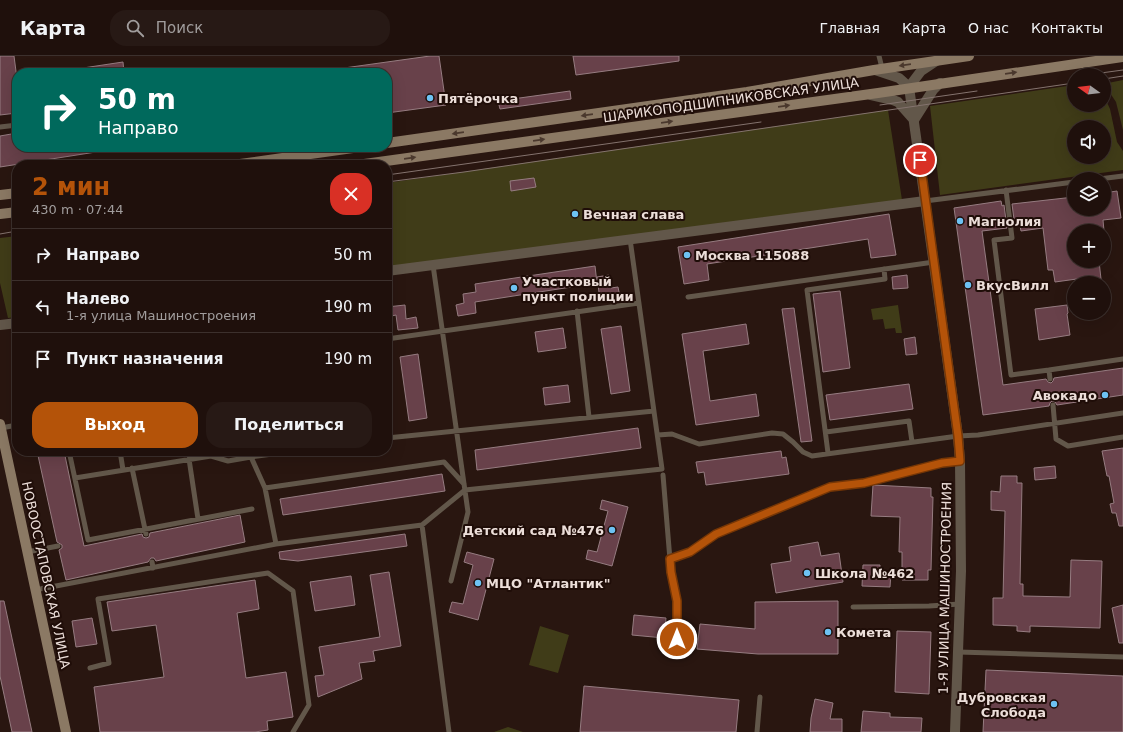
<!DOCTYPE html>
<html lang="ru">
<meta charset="utf-8">
<style>
body{margin:0;font-family:"DejaVu Sans",sans-serif;background:#271915;color:#f1f3f6;height:100vh;display:flex;flex-direction:column;font-size:15px;white-space:nowrap}
*{box-sizing:border-box;margin:0}
p{font-size:13px;color:#a19d9d}
.icon{flex:none;width:22px;height:22px;fill:none;stroke:currentColor;stroke-width:2;stroke-linecap:round;stroke-linejoin:round}
.map{position:relative;flex:1;overflow:hidden}
.drawer{position:absolute;left:12px;top:104px;width:380px;height:296px;display:flex;flex-direction:column;background:#1f100c;border-radius:16px;box-shadow:0 4px 16px #0002,0 0 0 1px #3c302d}
.drawer>*{flex:none}
.banner{position:absolute;left:12px;top:12px;width:380px;height:84px;border-radius:16px;box-shadow:0 4px 16px #0002,0 0 0 1px #3c302d;background:#00695c;color:#fff;overflow:hidden}
.needle{width:26px;rotate:285deg}
.buttons{position:absolute;left:1067px;top:12px;display:grid;gap:8px}
.buttons a{display:grid;place-items:center;width:44px;height:44px;border-radius:50%;background:#1f100c;box-shadow:0 4px 16px #0002,0 0 0 1px #3c302d;font-size:20px}
.pin{position:absolute;display:grid;place-items:center;width:34px;height:34px;color:#fff;margin:-17px;border:2px solid #fff;border-radius:50%;box-shadow:0 1px 4px #0007}
.me{position:absolute;width:44px;margin:-22px;rotate:0deg;stroke-linejoin:round;filter:drop-shadow(0 0 3px #0008)}
.turn{display:flex;align-items:center;gap:14px;height:84px;padding:0 20px;font-size:18px}
.turn .icon{width:52px;height:52px;stroke-width:2.5}
.turn b{display:block;font-size:28px;line-height:34px}
.round{display:grid;place-items:center;flex:none;width:42px;height:42px;border-radius:16px;background:#271915}
.head{display:flex;align-items:center;justify-content:space-between;height:68px;padding:0 20px}
h1{font-size:24px;font-weight:700;line-height:30px;color:#b45309}
.action{display:flex;gap:8px;margin-top:auto;padding:8px 20px}
.action a{flex:1;height:46px;border-radius:16px;background:#b45309;color:#fff;font-size:16px;font-weight:700;line-height:46px;text-align:center}
.action a+a{background:#271915;color:#f1f3f6}
ul{padding:0;list-style:none}
li{display:flex;align-items:center;gap:12px;height:52px;padding:0 20px;border-top:1px solid #3c302d}
li div{flex:1}
li b{display:block;font-size:15px}
li em{font-style:normal}
header{display:flex;align-items:center;gap:24px;box-sizing:border-box;height:56px;padding:0 20px;background:#1f100c;border-bottom:1px solid #3c302d}
header strong{font-size:19px}
nav{display:flex;gap:22px;margin-inline-start:auto;font-size:14px}
.search{width:280px;height:36px;background:#271915;display:flex;align-items:center;gap:10px;box-sizing:border-box;padding:0 14px;border-radius:16px;color:#a19d9d;font-size:15px}
.map>svg:first-child{display:block}
</style>
<header>
<strong>Карта</strong>
<div class="search"><svg class="icon" aria-label="search" viewBox="0 0 24 24"><circle cx="10" cy="10" r="6"/><path d="M15 15l6 6"/></svg>Поиск</div>
<nav><a>Главная</a><a>Карта</a><a>О нас</a><a>Контакты</a></nav>
</header>
<div class="map">
<svg width="1123" height="676" viewBox="0 0 1123 676">
<rect width="100%" height="100%" fill="#291610"/>
<path fill="#403c18" fill-rule="evenodd" d="M 1123,24 L 1123,74 L 1116,46 L 1106,31 L 1108,27 Z
M 1074,29 L 1074,49 L 1104,49 L 1104,40 L 1110,53 L 1117,86 L 1123,95 L 1123,114 L 940,139 L 930,50 ZM 1074,71 L 1104,71 L 1104,101 L 1074,101 Z
M 888,54 L 902,144 L 387,212 L 387,127 Z
M 17,180 L 17,261 L 8,262 L 0,227 L 0,182 Z
M 898,249 L 902,277 L 896,277 L 895,272 L 885,273 L 883,263 L 873,264 L 871,253 Z
M 540,570 L 569,579 L 558,617 L 529,609 Z
M 508,671 L 523,676 L 494,676 Z"/>
<path fill="#68414a" stroke="#967c81" d="M 0,0 L 14,0 L 17,23 L 17,57 L 0,59 Z
M 430,0 L 439,0 L 446,49 L 387,57 L 387,17 L 345,17 L 344,12 Z
M 573,0 L 679,0 L 679,5 L 576,19 Z
M 123,6 L 124,17 L 83,17 L 83,12 Z
M 570,35 L 571,43 L 500,53 L 498,45 Z
M 17,77 L 17,91 L 96,91 L 96,96 L 0,111 L 0,80 Z
M 534,122 L 536,131 L 511,135 L 510,125 Z
M 1117,135 L 1121,162 L 1103,164 L 1104,175 L 1074,175 L 1074,205 L 1099,205 L 1101,223 L 1085,225 L 1084,222 L 1055,226 L 1053,214 L 1048,214 L 1043,172 L 1021,175 L 1020,170 L 1015,171 L 1012,148 L 1074,141 L 1074,153 L 1104,153 L 1104,137 Z
M 1001,145 L 1002,150 L 1004,149 L 1007,172 L 982,175 L 1003,329 L 1046,323 L 1048,326 L 1051,327 L 1053,325 L 1054,322 L 1123,312 L 1123,339 L 1057,349 L 1055,346 L 1052,345 L 1050,347 L 1049,350 L 983,359 L 954,152 Z
M 889,158 L 896,199 L 871,202 L 868,183 L 707,208 L 709,224 L 684,228 L 678,191 Z
M 595,210 L 597,227 L 475,246 L 476,257 L 458,260 L 456,249 L 464,247 L 463,238 L 476,236 L 475,228 Z
M 609,219 L 611,232 L 618,231 L 620,241 L 600,244 L 597,221 Z
M 907,219 L 908,232 L 893,233 L 892,221 Z
M 840,235 L 850,312 L 823,316 L 813,238 Z
M 405,249 L 406,263 L 416,261 L 418,272 L 398,274 L 396,259 L 387,261 L 387,251 Z
M 1067,249 L 1068,257 L 1067,258 L 1070,279 L 1039,284 L 1035,253 Z
M 794,252 L 812,385 L 801,386 L 782,253 Z
M 746,268 L 749,288 L 703,295 L 710,345 L 756,338 L 759,360 L 696,369 L 682,278 Z
M 621,270 L 630,335 L 611,338 L 601,273 Z
M 563,272 L 566,292 L 538,296 L 535,276 Z
M 915,281 L 917,298 L 906,299 L 904,283 Z
M 418,298 L 427,362 L 409,365 L 400,301 Z
M 909,328 L 913,353 L 830,364 L 826,339 Z
M 568,329 L 570,346 L 545,349 L 543,332 Z
M 638,372 L 641,392 L 477,414 L 475,394 Z
M 1123,392 L 1123,470 L 1119,470 L 1116,457 L 1112,457 L 1110,448 L 1114,447 L 1109,420 L 1107,420 L 1102,395 Z
M 37,395 L 64,395 L 84,490 L 142,478 L 143,481 L 146,482 L 149,481 L 150,477 L 240,459 L 245,486 L 156,505 L 154,502 L 151,502 L 148,506 L 66,524 L 59,494 L 62,492 L 62,489 L 57,486 Z
M 781,395 L 782,402 L 786,401 L 789,418 L 706,429 L 704,416 L 698,417 L 696,406 Z
M 1055,410 L 1056,422 L 1035,424 L 1034,412 Z
M 442,418 L 445,435 L 283,459 L 280,443 Z
M 1001,420 L 1017,420 L 1017,427 L 1022,427 L 1020,528 L 1023,528 L 1023,540 L 1070,541 L 1071,504 L 1102,505 L 1100,572 L 1030,570 L 1030,576 L 1017,575 L 1017,570 L 993,569 L 993,542 L 1003,542 L 1005,455 L 991,454 L 991,435 L 1000,436 Z
M 873,429 L 931,432 L 931,441 L 933,441 L 931,514 L 928,514 L 928,524 L 902,524 L 902,496 L 899,496 L 900,461 L 871,460 Z
M 602,444 L 628,451 L 612,510 L 586,503 L 588,494 L 597,496 L 608,455 L 600,453 Z
M 405,478 L 407,490 L 298,505 L 280,503 L 279,496 Z
M 818,486 L 821,500 L 839,497 L 843,526 L 776,537 L 771,508 L 791,505 L 789,491 Z
M 467,496 L 494,503 L 478,564 L 449,556 L 452,546 L 463,548 L 473,509 L 464,506 Z
M 863,509 L 880,509 L 880,515 L 891,516 L 890,531 L 862,530 Z
M 389,516 L 401,590 L 373,595 L 375,605 L 359,607 L 362,623 L 318,641 L 315,620 L 324,619 L 319,591 L 380,581 L 370,519 Z
M 351,520 L 355,549 L 315,555 L 310,526 Z
M 255,524 L 259,553 L 237,557 L 246,622 L 286,616 L 293,661 L 267,665 L 268,674 L 255,676 L 100,676 L 94,631 L 164,621 L 156,569 L 112,575 L 107,546 Z
M 0,545 L 4,545 L 32,676 L 12,676 L 0,620 Z
M 838,545 L 838,598 L 758,598 L 697,593 L 700,568 L 755,573 L 755,546 Z
M 1123,549 L 1123,587 L 1119,587 L 1112,552 Z
M 634,559 L 666,562 L 664,582 L 632,579 Z
M 92,562 L 97,588 L 76,591 L 72,565 Z
M 897,575 L 931,576 L 929,638 L 895,636 Z
M 986,614 L 1123,620 L 1123,676 L 983,676 Z
M 584,630 L 739,644 L 736,676 L 580,676 Z
M 815,643 L 833,647 L 830,663 L 842,663 L 842,676 L 810,676 L 811,662 Z
M 863,655 L 890,657 L 890,661 L 922,662 L 921,676 L 861,676 Z"/>
<g fill="none" stroke-linecap="round" stroke-linejoin="round">
<path stroke="#62574a" stroke-width="5" d="M 879,0 L 882,12
M 0,71 L 17,69
M 1099,123 L 1123,120
M 1006,134 L 1012,182 L 994,184 L 1011,319 L 1049,314 L 1050,323
M 925,145 L 1074,126
M 433,209 L 468,456 L 451,525
M 688,241 L 934,206
M 577,255 L 589,361
M 387,283 L 639,247
M 1049,314 L 1123,303
M 1053,349 L 1056,383 L 1068,390 L 1123,381
M 387,361 L 390,381
M 1,372 L 17,369
M 826,376 L 909,365 L 912,386
M 658,379 L 672,378 L 699,388 L 772,377 L 783,378 L 793,386 L 803,396 L 812,400 L 958,380 L 978,379 L 1123,357
M 387,382 L 654,355
M 69,395 L 88,484 L 252,453
M 120,395 L 123,414
M 243,395 L 251,401
M 828,397 L 807,234 L 885,223 L 884,213
M 189,403 L 198,463
M 132,412 L 146,478
M 663,419 L 671,516 L 677,545 L 677,596
M 75,422 L 211,400 L 228,405 L 251,401
M 265,432 L 444,406 L 464,428
M 422,469 L 449,676
M 276,488 L 422,469 L 465,434 L 662,413 L 630,183
M 27,496 L 58,490
M 670,503 L 690,496 L 716,478 L 830,431 L 864,427 L 942,407 L 960,405
M 152,506 L 153,512
M 35,534 L 276,488 L 265,432 L 251,401 L 295,395
M 853,551 L 929,550 L 960,548
M 958,596 L 1123,601
M 90,612 L 109,607 L 98,543 L 268,517 L 293,535 L 309,649 L 293,676
M 757,676 L 760,641"/>
<path stroke="#62574a" stroke-width="10" d="M 387,215 L 925,145
M 0,269 L 17,267"/>
<path stroke="#62574a" stroke-width="10" d="M 875,14 L 899,22 L 909,31
M 909,31 L 958,380 L 960,405 L 961,515 L 955,676
M 909,31 L 921,15 L 936,5
M 871,39 L 893,44 L 898,46 L 914,64
M 914,64 L 933,34 L 940,27"/>
<path stroke="#8b7964" stroke-width="10" d="M 387,87 L 747,36 L 874,14 L 969,0
M 233,109 L 360,91
M 357,109 L 878,37 L 1123,1
M 0,139 L 17,137
M 0,158 L 17,156
M 0,368 L 66,676"/>
<path stroke="#84736e" stroke-width="1" d="M 1086,19 L 1123,14
M 1104,23 L 1123,20
M 880,49 L 977,35
M 387,119 L 761,66
M 387,126 L 464,116 L 1074,27
M 0,178 L 17,175"/>
</g>
<defs><path id="oneway-solid" d="M-6-.8H1V-3.2L6.5 0L1 3.2V.8H-6Z"/></defs>
<g fill="#4a382d">
<use href="#oneway-solid" transform="translate(905 9) rotate(172)"/>
<use href="#oneway-solid" transform="translate(1011 17) rotate(-8)"/>
<use href="#oneway-solid" transform="translate(784 50) rotate(-8)"/>
<use href="#oneway-solid" transform="translate(587 59) rotate(172)"/>
<use href="#oneway-solid" transform="translate(667 66) rotate(-8)"/>
<use href="#oneway-solid" transform="translate(458 77) rotate(172)"/>
<use href="#oneway-solid" transform="translate(539 84) rotate(-8)"/>
<use href="#oneway-solid" transform="translate(410 102) rotate(-8)"/>
</g>
<g fill="none" stroke-linecap="round" stroke-linejoin="round">
<g stroke="#753606" stroke-width="10">
<path id="route" d="M 677,583 L 677,545 L 671,516 L 670,503 L 690,496 L 716,478 L 830,431 L 864,427 L 942,407 L 960,405 L 958,380 L 920,104"/>
</g>
<use href="#route" stroke="#b45309" stroke-width="7"/>
</g>
<g fill="#6dc2f3" stroke="#1f0d08" stroke-width="1.5">
<circle cx="430" cy="42" r="4"/>
<circle cx="575" cy="158" r="4"/>
<circle cx="960" cy="165" r="4"/>
<circle cx="687" cy="199" r="4"/>
<circle cx="968" cy="229" r="4"/>
<circle cx="514" cy="232" r="4"/>
<circle cx="1105" cy="339" r="4"/>
<circle cx="612" cy="474" r="4"/>
<circle cx="807" cy="517" r="4"/>
<circle cx="478" cy="527" r="4"/>
<circle cx="828" cy="576" r="4"/>
<circle cx="1054" cy="648" r="4"/>
</g>
<g text-anchor="middle" dominant-baseline="central" stroke-width="4" stroke-linejoin="round" paint-order="stroke">
<g font-size="13" font-weight="bold" fill="#ecded9" stroke="#1f0d08" text-anchor="start">
<text x="438" y="42">Пятёрочка</text>
<text x="583" y="158">Вечная слава</text>
<text x="968" y="165">Магнолия</text>
<text x="695" y="199">Москва 115088</text>
<text x="522" y="225">Участковый<tspan x="522" dy="15">пункт полиции</tspan></text>
<text x="976" y="229">ВкусВилл</text>
<text x="1097" y="339" text-anchor="end">Авокадо</text>
<text x="604" y="474" text-anchor="end">Детский сад №476</text>
<text x="815" y="517">Школа №462</text>
<text x="486" y="527">МЦО "Атлантик"</text>
<text x="836" y="576">Комета</text>
<text x="1046" y="641" text-anchor="end">Дубровская<tspan x="1046" dy="15">Слобода</tspan></text>
</g>
<g font-size="13" fill="#ecded9" stroke="#1f0d08">
<text transform="translate(731 44) rotate(-8)">ШАРИКОПОДШИПНИКОВСКАЯ УЛИЦА</text>
<text transform="translate(46 519) rotate(78)">НОВООСТАПОВСКАЯ УЛИЦА</text>
<text transform="translate(945 532) rotate(-89)">1-Я УЛИЦА МАШИНОСТРОЕНИЯ</text>
</g>
</g>
</svg>
<div class="buttons">
<a><svg class="needle" viewBox="-14 -14 28 28"><path d="M0-13l5 13h-10z" fill="#e53935"/><path d="M0 13l5-13h-10z" fill="#a19d9d"/></svg></a>
<a><svg class="icon" aria-label="sound" viewBox="0 0 24 24"><path d="M4 9h4l5-4v14l-5-4H4zM17 9q2 3 0 6"/></svg></a>
<a><svg class="icon" aria-label="layers" viewBox="0 0 24 24"><path d="M12 4l9 5-9 5-9-5zM3 14l9 5 9-5"/></svg></a>
<a>+</a>
<a>−</a>
</div>
<div class="pin" style="left:920px;top:104px;background:#d93025"><svg class="icon" aria-label="arrive" viewBox="0 0 24 24"><path d="M6 21V4h12l-3 4 3 4H6"/></svg></div>
<svg class="me" style="left:677px;top:583px" viewBox="-20 -20 40 40"><circle r="17" fill="#b45309" stroke="#fff" stroke-width="3"/><path d="M0-11L8 9 0 5-8 9z" fill="#fff"/></svg>
<div class="banner">
<div class="turn"><svg class="icon" aria-label="right" viewBox="0 0 24 24"><path d="M7 20v-9h11M14 6l5 5-5 5"/></svg><div><b>50 m</b>Направо</div></div>
</div>
<section class="drawer">
<div class="head"><div><h1>2 мин</h1><p>430 m · 07:44</p></div><a class="round" style="background:#d93025;color:#fff"><svg class="icon" aria-label="close" viewBox="0 0 24 24"><path d="M6 6l12 12M18 6L6 18"/></svg></a></div>
<ul>
<li><svg class="icon" aria-label="right" viewBox="0 0 24 24"><path d="M7 20v-9h11M14 6l5 5-5 5"/></svg><div><b>Направо</b></div><em>50 m</em></li>
<li><svg class="icon" aria-label="left" viewBox="0 0 24 24"><path d="M17 20v-9H6M10 6l-5 5 5 5"/></svg><div><b>Налево</b><p>1-я улица Машиностроения</p></div><em>190 m</em></li>
<li><svg class="icon" aria-label="arrive" viewBox="0 0 24 24"><path d="M6 21V4h12l-3 4 3 4H6"/></svg><div><b>Пункт назначения</b></div><em>190 m</em></li>
</ul>
<div class="action"><a>Выход</a><a>Поделиться</a></div>
</section>
</div>
